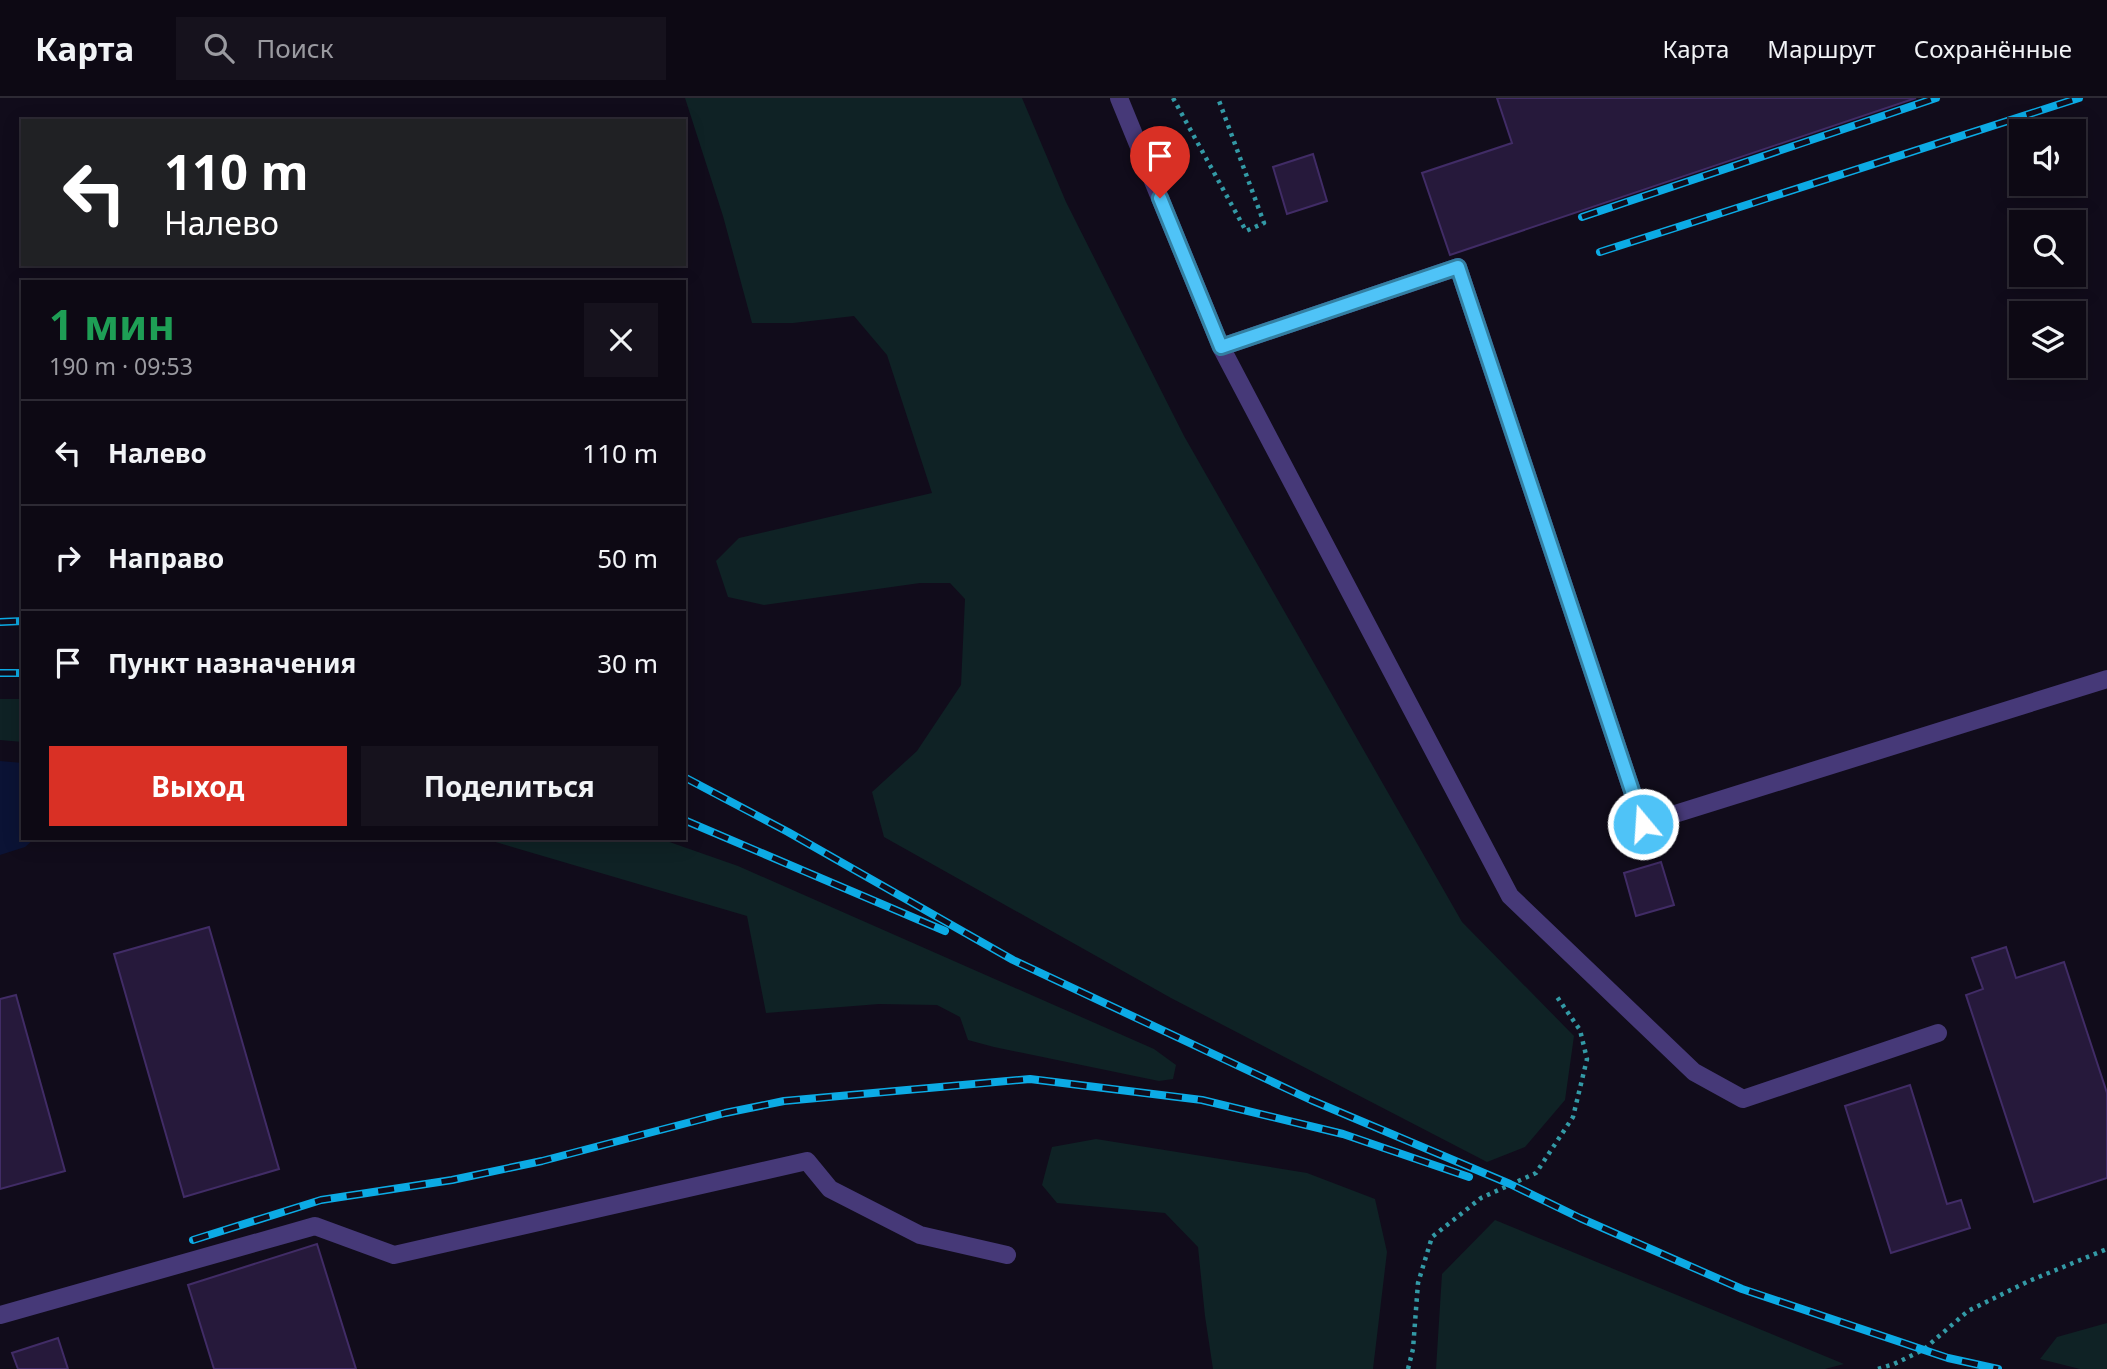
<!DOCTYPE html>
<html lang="ru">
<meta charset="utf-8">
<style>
body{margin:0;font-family:"Noto Sans",sans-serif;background:#16121d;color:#f1f3f6;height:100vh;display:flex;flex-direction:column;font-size:26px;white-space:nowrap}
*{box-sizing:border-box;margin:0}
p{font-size:23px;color:#9a9aa0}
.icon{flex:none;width:38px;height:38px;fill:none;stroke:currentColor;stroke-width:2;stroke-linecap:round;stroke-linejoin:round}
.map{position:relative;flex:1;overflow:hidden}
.drawer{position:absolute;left:21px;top:182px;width:665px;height:560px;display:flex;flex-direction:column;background:#0d0914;border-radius:0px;box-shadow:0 4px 18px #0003,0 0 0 2px #2d2a34}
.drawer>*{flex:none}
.guide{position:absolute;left:21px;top:21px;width:665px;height:147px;border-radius:0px;box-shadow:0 4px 18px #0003,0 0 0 2px #2d2a34;background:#202124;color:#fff;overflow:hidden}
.fabs{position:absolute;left:2009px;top:21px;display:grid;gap:14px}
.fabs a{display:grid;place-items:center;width:77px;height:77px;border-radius:0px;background:#0d0914;box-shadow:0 4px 18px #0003,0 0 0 2px #2d2a34;font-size:35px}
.pin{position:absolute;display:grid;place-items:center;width:60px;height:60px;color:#fff;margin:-72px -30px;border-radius:50% 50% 50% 0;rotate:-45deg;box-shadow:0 0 7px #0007}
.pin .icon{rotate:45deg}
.me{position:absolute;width:77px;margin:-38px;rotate:342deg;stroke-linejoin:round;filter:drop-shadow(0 0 5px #0008)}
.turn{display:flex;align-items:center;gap:24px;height:147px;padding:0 28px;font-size:32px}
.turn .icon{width:91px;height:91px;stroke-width:2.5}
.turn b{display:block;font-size:49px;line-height:60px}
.round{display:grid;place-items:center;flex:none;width:74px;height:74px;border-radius:0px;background:#16121d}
.headline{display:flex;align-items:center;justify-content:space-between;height:119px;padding:0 28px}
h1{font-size:42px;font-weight:700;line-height:52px;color:#1e9e55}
.action{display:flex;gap:14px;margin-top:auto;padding:14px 28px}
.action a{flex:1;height:80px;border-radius:0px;background:#d93025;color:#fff;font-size:28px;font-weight:700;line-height:80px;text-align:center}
.action a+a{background:#16121d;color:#f1f3f6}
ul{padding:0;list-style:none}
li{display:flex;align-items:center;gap:21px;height:105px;padding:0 28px;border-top:2px solid #2d2a34}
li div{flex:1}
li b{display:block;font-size:26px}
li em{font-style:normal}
header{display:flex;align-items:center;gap:42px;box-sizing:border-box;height:98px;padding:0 35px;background:#0d0914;border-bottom:2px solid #2d2a34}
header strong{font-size:33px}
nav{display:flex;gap:38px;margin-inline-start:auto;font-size:24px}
.search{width:490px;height:63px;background:#16121d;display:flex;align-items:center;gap:18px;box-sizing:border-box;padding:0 24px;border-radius:0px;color:#9a9aa0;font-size:26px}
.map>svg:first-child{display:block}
</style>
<header>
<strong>Карта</strong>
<div class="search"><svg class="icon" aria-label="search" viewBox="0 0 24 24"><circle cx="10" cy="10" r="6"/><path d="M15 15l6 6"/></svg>Поиск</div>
<nav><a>Карта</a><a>Маршрут</a><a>Сохранённые</a></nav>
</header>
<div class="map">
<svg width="2107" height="1271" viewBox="0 0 2107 1271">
<rect width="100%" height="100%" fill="#110c1b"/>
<path fill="#0f2225" d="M 685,0 L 1022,0 L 1066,104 L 1184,338 L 1462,824 L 1574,938 L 1565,1002 L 1525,1049 L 1487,1064 L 1171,900 L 884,739 L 872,694 L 917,653 L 961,587 L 965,501 L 950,485 L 920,485 L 764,507 L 728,499 L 716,463 L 739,440 L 932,395 L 887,257 L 854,218 L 793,225 L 752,225 L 723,118 Z
M 0,601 L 23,601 L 23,644 L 0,642 Z
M 482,740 L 658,740 L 738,768 L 1154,951 L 1176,967 L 1173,981 L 1159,983 L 994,949 L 968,942 L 960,919 L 937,907 L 879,906 L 766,915 L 747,818 Z
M 1096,1041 L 1307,1075 L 1375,1101 L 1387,1154 L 1373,1271 L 1213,1271 L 1205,1218 L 1198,1149 L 1165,1115 L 1057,1105 L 1042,1087 L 1052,1049 Z
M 1495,1122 L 1844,1266 L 1825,1271 L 1436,1271 L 1442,1176 Z
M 2107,1225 L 2107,1271 L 2080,1271 L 2040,1261 L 2057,1239 Z"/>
<path fill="#0b1335" d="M 0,663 L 23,665 L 23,740 L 35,740 L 25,749 L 0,757 Z"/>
<path fill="#26193b" stroke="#412c66" stroke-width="2" d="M 1497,0 L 1916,0 L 1450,157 L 1422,75 L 1512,45 Z
M 1313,56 L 1327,103 L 1287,116 L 1273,69 Z
M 1661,764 L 1674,807 L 1636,818 L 1624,775 Z
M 209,829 L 279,1071 L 184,1099 L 114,856 Z
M 2006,849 L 2016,880 L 2064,864 L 2107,995 L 2107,1080 L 2034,1104 L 1966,897 L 1983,891 L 1972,860 Z
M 16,897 L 65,1073 L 0,1091 L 0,901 Z
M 1910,987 L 1947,1106 L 1961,1102 L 1970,1130 L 1891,1155 L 1845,1008 Z
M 317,1146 L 356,1271 L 214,1271 L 188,1187 Z
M 58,1240 L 68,1271 L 18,1271 L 12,1255 Z"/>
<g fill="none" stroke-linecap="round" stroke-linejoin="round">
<path stroke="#339aa6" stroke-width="4.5" stroke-dasharray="3.5 5" stroke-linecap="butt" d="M 1173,0 L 1246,133 L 1264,125 L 1218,0
M 1408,1271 L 1413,1251 L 1418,1185 L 1432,1139 L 1481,1100 L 1536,1075 L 1573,1019 L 1587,961 L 1580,932 L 1555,896
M 1878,1271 L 1894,1266 L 1923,1252 L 1968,1213 L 2029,1183 L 2107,1151"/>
<path stroke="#463978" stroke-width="18" d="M 1119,0 L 1221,249 L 1458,169 L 1643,726 L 2107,581
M 1221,249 L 1510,798 L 1694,974 L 1743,1001 L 1938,935
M 0,1217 L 315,1128 L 394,1157 L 807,1063 L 830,1091 L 920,1137 L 1007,1157"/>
<g stroke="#0cabe5" stroke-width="8">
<path id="rail" d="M 1582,119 L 1936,0
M 1600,154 L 2079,0
M 0,524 L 23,523
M 0,575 L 23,575
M 684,679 L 788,734 L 1013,862 L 1311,1002 L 1510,1086 L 1580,1120 L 1742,1191 L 1948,1260 L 1998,1271
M 684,722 L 945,833
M 193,1142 L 321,1102 L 452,1082 L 542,1063 L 725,1015 L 784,1003 L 1030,981 L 1202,1002 L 1343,1036 L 1469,1079"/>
</g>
<use href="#rail" stroke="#110c1b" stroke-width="5" stroke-dasharray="16" stroke-linecap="butt"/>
</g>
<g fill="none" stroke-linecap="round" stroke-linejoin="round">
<g stroke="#337fa1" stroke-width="18">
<path id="route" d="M 1160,100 L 1221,249 L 1458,169 L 1643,726"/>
</g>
<use href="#route" stroke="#4fc3f7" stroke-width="12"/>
</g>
</svg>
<div class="fabs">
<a><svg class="icon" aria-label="sound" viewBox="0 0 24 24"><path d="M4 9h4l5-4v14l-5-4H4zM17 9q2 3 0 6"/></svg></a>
<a><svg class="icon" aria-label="search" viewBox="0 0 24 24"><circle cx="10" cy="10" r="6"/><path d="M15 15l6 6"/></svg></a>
<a><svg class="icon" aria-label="layers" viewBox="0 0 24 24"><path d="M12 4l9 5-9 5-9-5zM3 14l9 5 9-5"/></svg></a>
</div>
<div class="pin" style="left:1160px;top:100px;background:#d93025"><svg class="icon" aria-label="arrive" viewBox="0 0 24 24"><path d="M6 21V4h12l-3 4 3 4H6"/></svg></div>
<svg class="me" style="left:1643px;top:726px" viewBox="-20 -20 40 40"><circle r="17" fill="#4fc3f7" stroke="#fff" stroke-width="3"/><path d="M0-11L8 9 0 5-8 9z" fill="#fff"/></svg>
<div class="guide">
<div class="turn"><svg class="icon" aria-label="left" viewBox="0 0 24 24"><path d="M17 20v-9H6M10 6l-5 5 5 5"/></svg><div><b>110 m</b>Налево</div></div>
</div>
<section class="drawer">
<div class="headline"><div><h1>1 мин</h1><p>190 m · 09:53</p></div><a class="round"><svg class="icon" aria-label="close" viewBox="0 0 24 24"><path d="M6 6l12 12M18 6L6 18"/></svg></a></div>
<ul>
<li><svg class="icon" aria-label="left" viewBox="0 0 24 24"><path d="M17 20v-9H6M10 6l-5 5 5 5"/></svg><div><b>Налево</b></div><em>110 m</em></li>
<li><svg class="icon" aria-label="right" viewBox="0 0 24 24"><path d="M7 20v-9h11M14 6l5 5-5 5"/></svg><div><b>Направо</b></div><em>50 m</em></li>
<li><svg class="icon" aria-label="arrive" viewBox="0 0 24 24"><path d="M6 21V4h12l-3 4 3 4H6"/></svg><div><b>Пункт назначения</b></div><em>30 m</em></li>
</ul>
<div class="action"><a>Выход</a><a>Поделиться</a></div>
</section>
</div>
